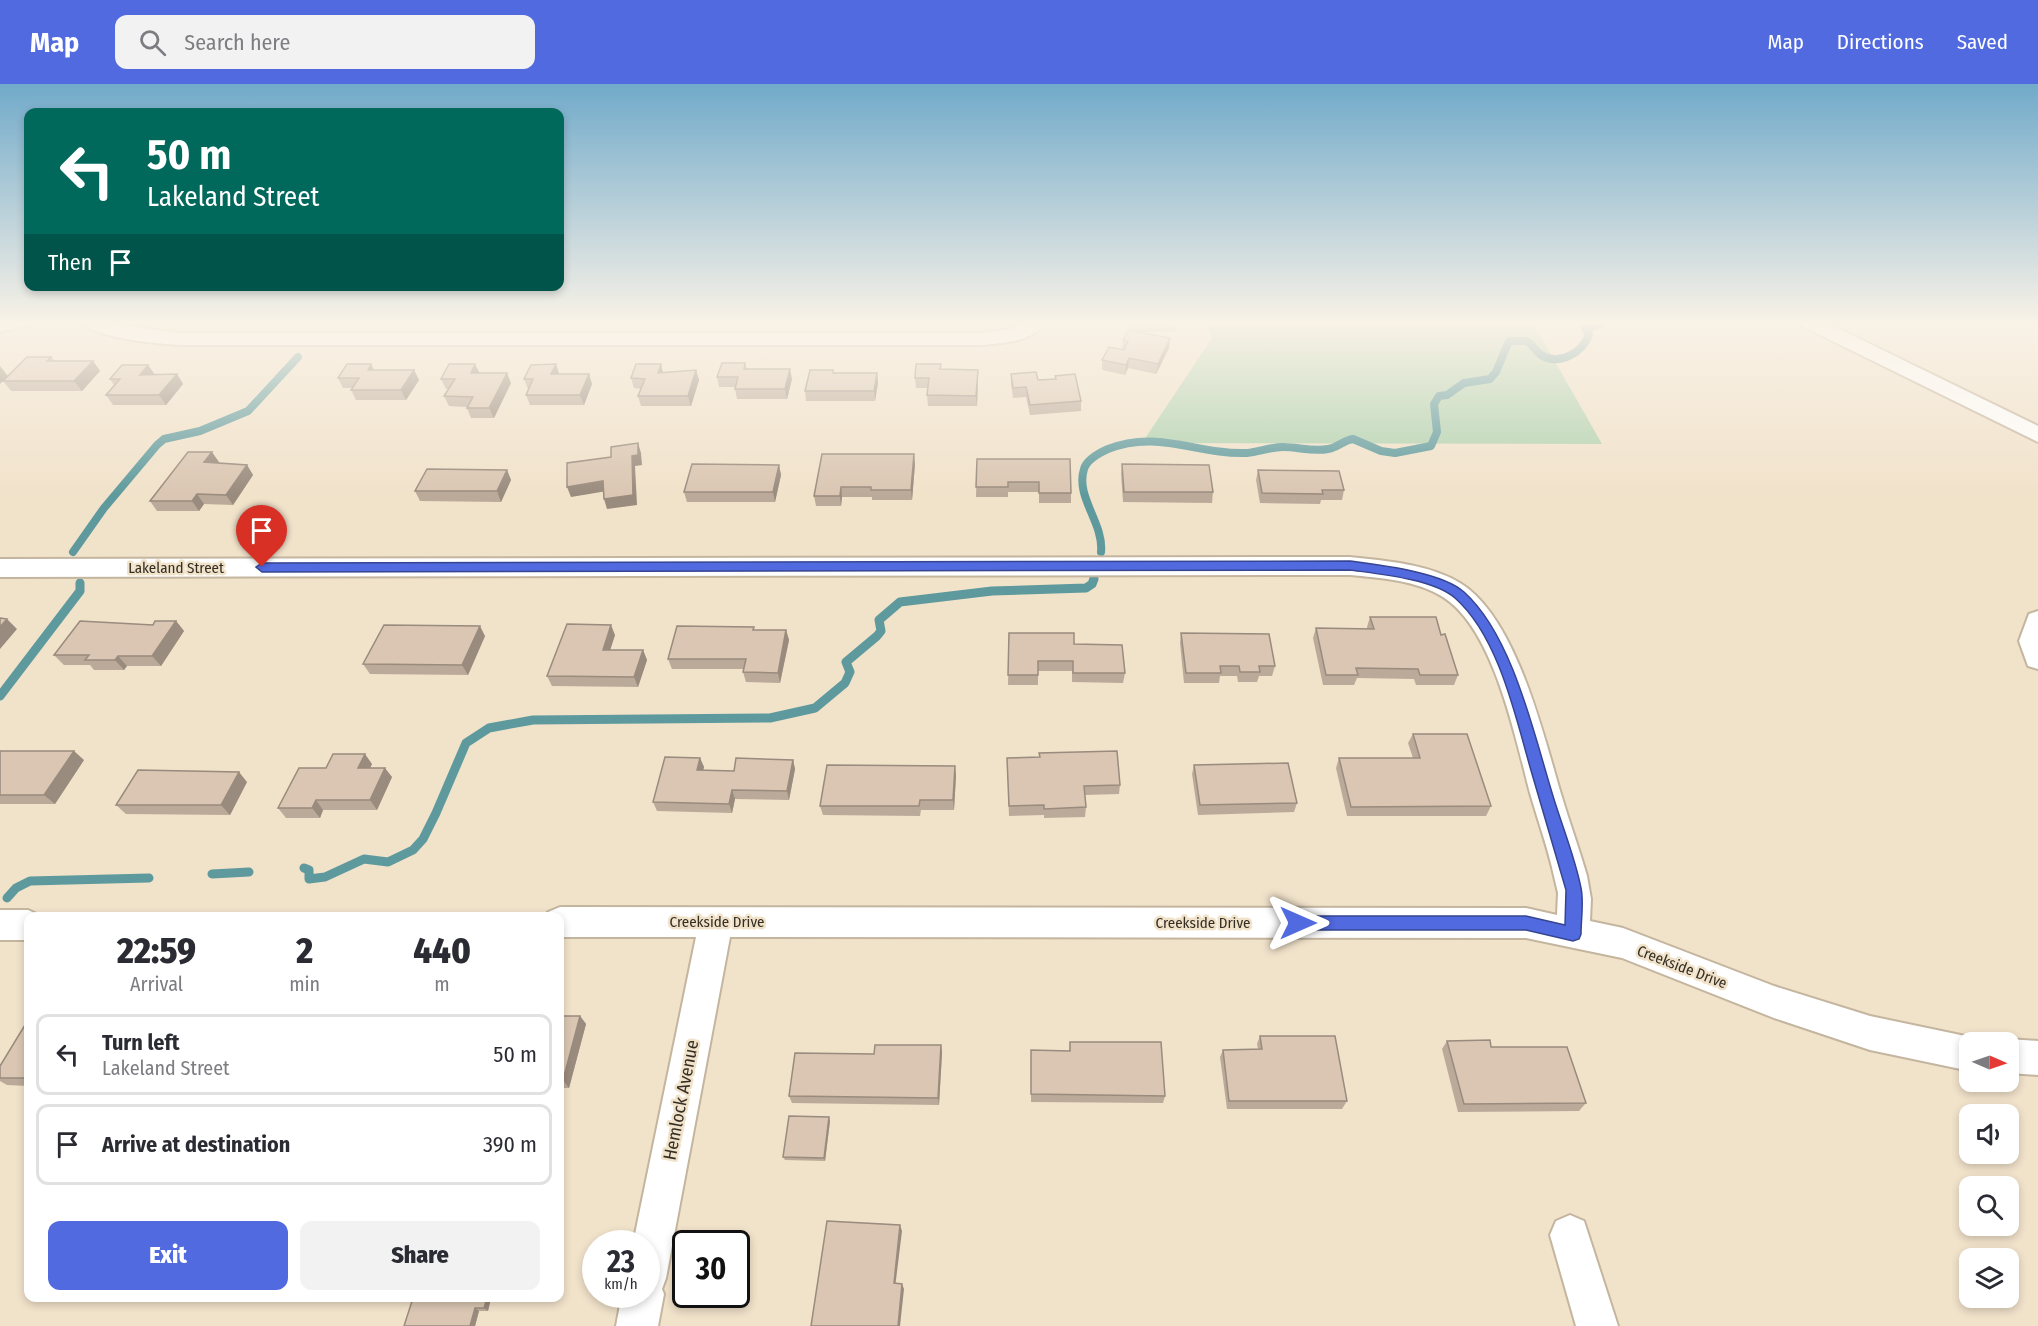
<!DOCTYPE html>
<style>
body{margin:0;font-family:"Fira Sans Condensed",sans-serif;background:#f2f2f3;color:#2b2b33;height:100vh;display:flex;flex-direction:column;font-size:22px;white-space:nowrap}
*{box-sizing:border-box;margin:0}
p{font-size:20px;color:#7c7c81}
.icon{flex:none;width:33px;height:33px;fill:none;stroke:currentColor;stroke-width:2;stroke-linecap:round;stroke-linejoin:round}
.map{position:relative;flex:1;overflow:hidden}
.details{position:absolute;left:24px;top:828px;width:540px;height:390px;display:flex;flex-direction:column;background:#fff;border-radius:12px;box-shadow:0 3px 9px #0003}
.details>*{flex:none}
.guide{position:absolute;left:24px;top:24px;width:540px;height:183px;border-radius:12px;box-shadow:0 3px 9px #0003;background:#00695c;color:#fff;overflow:hidden}
.needle{width:39px;rotate:92deg}
.fabs{position:absolute;left:1959px;top:948px;display:grid;gap:12px}
.fabs a{display:grid;place-items:center;width:60px;height:60px;border-radius:12px;background:#fff;box-shadow:0 3px 9px #0003;font-size:30px}
.speed{position:absolute;left:582px;top:1146px;display:flex;gap:12px;font-size:30px;font-weight:700;text-align:center}
.speed>*{display:grid;place-content:center;width:78px;height:78px;border-radius:50%;background:#fff;box-shadow:0 3px 9px #0003;line-height:1}
.speed small{font-size:15px;font-weight:400}
.speed .limit{border:3px solid #111;border-radius:9px;background:#fff;color:#111}
.pin{position:absolute;display:grid;place-items:center;width:51px;height:51px;color:#fff;margin:-62px -26px;border-radius:50% 50% 50% 0;rotate:-45deg;box-shadow:0 0 6px #0007}
.pin .icon{rotate:45deg}
.me{position:absolute;width:66px;margin:-33px;rotate:90deg;stroke-linejoin:round;filter:drop-shadow(0 0 4px #0008)}
.turn{display:flex;align-items:center;gap:21px;height:126px;padding:0 24px;font-size:27px}
.turn .icon{width:78px;height:78px;stroke-width:2.5}
.turn b{display:block;font-size:42px;line-height:51px}
.then{display:flex;align-items:center;height:57px;padding:0 24px;background:#0003;gap:12px;font-size:22px}
.eta{display:flex;justify-content:space-evenly;align-items:center;height:102px;text-align:center}
.eta b{font-size:36px;font-weight:800;line-height:42px}
.button{display:flex;gap:12px;margin-top:auto;padding:12px 24px}
.button a{flex:1;height:69px;border-radius:12px;background:#526adf;color:#fff;font-size:24px;font-weight:800;line-height:69px;text-align:center}
.button a+a{background:#f2f2f3;color:#2b2b33}
ul{padding:0;list-style:none}
li{display:flex;align-items:center;gap:18px;height:81px;margin:0 12px 9px;padding:0 12px;border:3px solid #e1e1e2;border-radius:12px}
li div{flex:1}
li b{display:block;font-size:22px}
li em{font-style:normal}
header{display:flex;align-items:center;gap:36px;box-sizing:border-box;height:84px;padding:0 30px;background:#526adf;color:#fff}
header strong{font-size:28px}
nav{display:flex;gap:33px;margin-inline-start:auto;font-size:21px}
.search{width:420px;height:54px;background:#f2f2f3;display:flex;align-items:center;gap:15px;box-sizing:border-box;padding:0 21px;border-radius:12px;color:#7c7c81;font-size:22px}
.map>svg:first-child{display:block}
</style>
<header>
<strong>Map</strong>
<div class="search"><svg class="icon" aria-label="search" viewBox="0 0 24 24"><circle cx="10" cy="10" r="6"/><path d="M15 15l6 6"/></svg>Search here</div>
<nav><a>Map</a><a>Directions</a><a>Saved</a></nav>
</header>
<div class="map">
<svg width="2038" height="1242" viewBox="0 0 2038 1242">
<rect width="100%" height="100%" fill="#f1e2ca"/>
<path fill="#b0d2b0" d="M 1205,237 L 1532,237 L 1602,360 L 1142,359 L 1212,254 Z"/>
<g fill="none" stroke-linecap="round" stroke-linejoin="round">
<path stroke="#5e9a9d" stroke-width="8" d="M 73,468 L 104,424 L 157,361 L 164,355 L 200,347 L 248,327 L 298,273
M 1101,468 C 1104,439 1075,413 1084,385 C 1087,375 1099,369 1108,365 C 1158,345 1197,371 1247,369 C 1259,368 1270,363 1283,363 C 1298,363 1313,368 1328,365 C 1337,364 1344,356 1353,355 L 1381,367 L 1395,369 L 1431,362 L 1437,348 L 1434,320 L 1439,312 L 1447,311 L 1464,299 L 1490,295 L 1496,288 L 1509,257 L 1527,257 C 1533,261 1535,267 1541,271 C 1559,282 1582,269 1589,251 L 1585,244 L 1596,242 L 1604,237
M 1093,496 L 1094,494"/>
<path stroke="#5e9a9d" stroke-width="9" d="M 0,612 L 80,507 L 80,499
M 304,784 L 309,786 L 309,795 L 325,793 L 364,775 L 388,778 L 413,766 L 423,755 L 436,729 L 466,659 L 489,644 L 533,636 L 770,634 L 815,624 L 845,599 L 850,588 L 846,578 L 877,552 L 881,547 L 879,536 L 900,518 L 992,507 L 1086,504 L 1092,500 L 1094,495
M 212,790 L 249,788
M 7,814 L 16,804 L 30,797 L 149,794"/>
<g stroke="#c4b59f" stroke-width="4">
<path id="street" d="M 0,237 L 32,237 L 29,241 L 0,248 Z
M 80,237 C 114,237 147,246 181,249 L 981,249 L 1009,245 L 1025,237 L 1047,237 C 1033,258 1004,259 981,261 L 181,261 C 160,260 92,254 80,237 Z
M 1797,237 L 1823,237 L 2038,342 L 2038,358 L 1800,241 Z
M 1350,473 C 1386,477 1429,480 1460,499 C 1516,533 1543,650 1561,710 C 1569,737 1579,764 1587,792 L 1591,815 L 1590,837 L 1623,844 L 1774,902 L 1870,932 L 1970,953 L 1983,958 L 1970,958 L 1970,987 L 1870,966 L 1774,934 L 1622,874 L 1526,854 L 730,853 L 666,1194 L 662,1205 L 664,1210 L 658,1242 L 616,1242 L 622,1210 L 646,1210 L 646,1160 L 633,1160 L 696,853 L 560,853 L 560,832 L 546,832 L 548,828 L 560,823 L 1526,824 L 1557,831 L 1558,809 L 1554,792 C 1548,764 1538,737 1530,709 C 1515,653 1494,545 1443,513 C 1416,496 1380,494 1350,491 L 0,493 L 0,475 Z
M 2038,527 L 2038,585 L 2028,582 L 2019,557 L 2029,530 Z
M 0,826 L 28,826 L 41,832 L 28,832 L 28,856 L 0,856 Z
M 2008,955 L 2038,957 L 2038,991 L 2008,989 L 2008,958 L 1998,958 Z
M 1570,1131 L 1584,1137 L 1618,1242 L 1576,1242 L 1550,1151 L 1556,1137 Z"/>
</g>
<use href="#street" fill="#fff" fill-rule="evenodd"/>
</g>
<path fill="#ba9" d="M 1131,237 L 1176,237 L 1175,248 L 1142,248 L 1169,264 L 1156,290 L 1128,284 L 1125,291 L 1102,286 L 1102,276 L 1122,265 L 1123,256 L 1132,246 Z
M 51,273 L 55,277 L 93,277 L 100,287 L 82,307 L 11,307 L 3,297 Z
M 745,279 L 747,285 L 792,295 L 787,315 L 737,315 L 735,305 L 735,303 L 719,303 L 717,293 Z
M 556,280 L 559,290 L 589,290 L 592,300 L 584,321 L 530,321 L 526,311 L 528,305 L 524,295 Z
M 661,280 L 663,288 L 696,286 L 699,296 L 691,322 L 641,322 L 638,312 L 641,305 L 634,304 L 631,294 Z
M 148,281 L 155,291 L 177,290 L 183,300 L 166,321 L 113,321 L 106,311 L 114,301 L 110,295 Z
M 941,285 L 978,296 L 977,322 L 928,322 L 927,311 L 928,304 L 916,304 L 915,294 Z
M 374,286 L 414,286 L 419,296 L 406,316 L 356,316 L 351,306 L 352,304 L 343,304 L 338,294 Z
M 479,289 L 511,299 L 494,334 L 471,334 L 467,324 L 467,323 L 449,322 L 444,312 L 449,305 L 446,305 L 441,295 Z
M 834,289 L 877,289 L 878,299 L 875,317 L 806,317 L 805,307 Z
M 1011,290 L 1038,296 L 1055,295 L 1055,292 L 1081,317 L 1081,327 L 1030,331 L 1026,313 L 1013,314 L 1011,300 Z
M 822,370 L 915,380 L 912,416 L 872,416 L 872,413 L 842,413 L 841,422 L 816,422 L 814,412 Z
M 977,375 L 1071,409 L 1071,419 L 1039,419 L 1039,408 L 1008,408 L 1008,413 L 976,413 Z
M 219,378 L 218,379 L 247,381 L 253,391 L 233,421 L 204,420 L 199,427 L 157,427 L 150,417 Z
M 1122,380 L 1213,408 L 1212,419 L 1123,418 L 1121,390 Z
M 779,381 L 781,391 L 775,418 L 687,418 L 684,408 Z
M 507,386 L 511,396 L 501,418 L 420,417 L 415,407 Z
M 1258,386 L 1344,406 L 1342,416 L 1321,416 L 1320,420 L 1260,419 L 1256,396 Z
M 1370,533 L 1441,551 L 1458,591 L 1454,601 L 1416,601 L 1414,595 L 1357,594 L 1354,601 L 1323,601 L 1313,554 L 1316,544 L 1367,545 L 1367,543 Z
M 176,537 L 184,547 L 161,582 L 127,582 L 124,586 L 94,586 L 90,581 L 64,581 L 54,571 L 153,541 Z
M 754,543 L 754,546 L 786,546 L 789,556 L 780,599 L 746,598 L 743,588 L 744,585 L 672,585 L 668,575 Z
M 1009,549 L 1074,560 L 1125,589 L 1123,599 L 1072,598 L 1072,587 L 1038,587 L 1038,601 L 1008,601 Z
M 1181,549 L 1275,582 L 1272,592 L 1259,592 L 1257,598 L 1238,598 L 1237,592 L 1220,592 L 1219,599 L 1184,599 L 1180,559 Z
M 615,551 L 610,566 L 643,566 L 647,576 L 638,603 L 552,602 L 547,592 Z
M 485,552 L 468,591 L 370,590 L 363,580 Z
M 1413,650 L 1491,722 L 1486,732 L 1347,732 L 1336,684 L 1339,674 L 1413,674 L 1408,659 Z
M 0,667 L 84,676 L 55,720 L 0,720 Z
M 1039,673 L 1120,701 L 1119,710 L 1085,711 L 1086,723 L 1085,733 L 1044,734 L 1044,731 L 1009,732 L 1007,674 Z
M 700,674 L 704,683 L 703,686 L 734,687 L 793,676 L 795,685 L 789,716 L 735,715 L 732,729 L 657,727 L 653,718 Z
M 372,680 L 370,684 L 392,693 L 377,726 L 323,726 L 320,734 L 286,734 L 278,724 L 326,684 Z
M 1194,681 L 1297,719 L 1294,728 L 1198,731 L 1192,690 Z
M 956,691 L 954,726 L 921,726 L 920,732 L 823,731 L 820,722 Z
M 247,698 L 230,731 L 126,730 L 116,721 Z
M 560,932 L 580,932 L 586,940 L 569,1004 L 560,1004 Z
M 28,942 L 28,1002 L 7,1001 L 0,997 L 0,982 Z
M 1260,952 L 1347,1017 L 1342,1025 L 1227,1025 L 1220,973 L 1223,966 L 1258,965 L 1257,960 Z
M 1447,957 L 1491,963 L 1586,1019 L 1579,1027 L 1458,1028 L 1442,965 Z
M 1070,958 L 1165,1012 L 1163,1019 L 1031,1018 L 1031,966 L 1069,967 Z
M 941,961 L 942,969 L 939,1021 L 792,1019 L 789,1012 L 874,970 Z
M 830,1037 L 825,1077 L 785,1076 L 783,1073 Z
M 491,1214 L 488,1227 L 479,1227 L 475,1242 L 404,1242 Z"/>
<path fill="#998b7d" d="M 1170,254 L 1169,264 L 1156,290 L 1158,280 Z
M 1129,274 L 1128,284 L 1125,291 L 1126,281 Z
M 93,277 L 100,287 L 82,307 L 74,297 Z
M 371,280 L 376,290 L 368,286 Z
M 475,280 L 480,290 L 471,289 Z
M 556,280 L 559,290 L 551,290 Z
M 661,280 L 663,290 L 658,289 Z
M 148,281 L 155,291 L 140,291 Z
M 0,282 L 8,292 L 0,300 Z
M 790,285 L 792,295 L 787,315 L 785,305 Z
M 414,286 L 419,296 L 406,316 L 401,306 Z
M 696,286 L 699,296 L 691,322 L 688,312 Z
M 978,286 L 978,296 L 977,322 L 976,312 Z
M 507,289 L 511,299 L 494,334 L 489,324 Z
M 877,289 L 878,299 L 875,317 L 874,307 Z
M 177,290 L 183,300 L 166,321 L 159,311 Z
M 589,290 L 592,300 L 584,321 L 580,311 Z
M 638,359 L 641,369 L 642,381 L 635,382 L 637,421 L 607,425 L 604,415 L 632,372 Z
M 212,368 L 219,378 L 211,388 L 204,378 Z
M 914,370 L 915,380 L 912,416 L 911,406 Z
M 247,381 L 253,391 L 233,421 L 226,411 Z
M 779,381 L 781,391 L 775,418 L 773,408 Z
M 507,386 L 511,396 L 501,418 L 497,407 Z
M 603,397 L 607,407 L 571,413 L 567,403 Z
M 841,403 L 842,413 L 841,422 L 840,412 Z
M 197,410 L 204,420 L 199,427 L 192,417 Z
M 7,535 L 17,545 L 0,565 L 0,543 Z
M 176,537 L 184,547 L 161,582 L 152,572 Z
M 611,541 L 615,551 L 607,576 L 603,566 Z
M 480,542 L 485,552 L 468,591 L 462,581 Z
M 786,546 L 789,556 L 780,599 L 778,589 Z
M 643,566 L 647,576 L 638,603 L 634,593 Z
M 118,572 L 127,582 L 124,586 L 115,576 Z
M 74,667 L 84,676 L 55,720 L 44,711 Z
M 365,670 L 372,680 L 366,693 L 358,684 Z
M 700,674 L 704,683 L 701,696 L 697,686 Z
M 793,676 L 795,685 L 789,716 L 787,707 Z
M 955,682 L 956,691 L 954,726 L 953,716 Z
M 385,684 L 392,693 L 377,726 L 370,716 Z
M 239,688 L 247,698 L 230,731 L 221,721 Z
M 732,706 L 735,715 L 732,729 L 729,720 Z
M 316,716 L 323,726 L 320,734 L 312,724 Z
M 580,932 L 586,940 L 569,1004 L 563,996 Z
M 941,961 L 942,969 L 939,1021 L 938,1014 Z
M 829,1033 L 830,1037 L 825,1077 L 824,1074 Z
M 900,1141 L 902,1147 L 895,1204 L 894,1199 Z
M 902,1200 L 904,1205 L 900,1242 L 898,1242 Z
M 487,1214 L 491,1214 L 488,1227 L 484,1224 Z
M 475,1224 L 479,1227 L 475,1242 L 470,1242 Z"/>
<path fill="#dac6b2" stroke="#998b7d" stroke-width="1.5" d="M 1133,237 L 1176,237 L 1176,238 L 1133,238 Z
M 1129,246 L 1170,254 L 1158,280 L 1129,274 L 1126,281 L 1102,276 L 1109,263 L 1124,266 L 1128,257 L 1123,256 Z
M 27,273 L 51,273 L 47,277 L 93,277 L 74,297 L 3,297 Z
M 722,279 L 745,279 L 744,285 L 790,285 L 785,305 L 735,305 L 738,293 L 717,293 Z
M 347,280 L 371,280 L 368,286 L 414,286 L 401,306 L 351,306 L 359,294 L 338,294 Z
M 449,280 L 475,280 L 471,289 L 507,289 L 489,324 L 467,324 L 473,313 L 444,312 L 455,295 L 441,295 Z
M 556,280 L 551,290 L 589,290 L 580,311 L 526,311 L 533,295 L 524,295 L 531,281 Z
M 636,280 L 661,280 L 658,289 L 696,286 L 688,312 L 638,312 L 645,295 L 631,294 Z
M 916,280 L 941,280 L 940,285 L 978,286 L 976,312 L 927,311 L 929,294 L 915,294 Z
M 122,281 L 148,281 L 140,291 L 177,290 L 159,311 L 106,311 L 120,295 L 110,295 Z
M 810,286 L 833,286 L 833,289 L 877,289 L 874,307 L 805,307 Z
M 1036,288 L 1038,296 L 1056,295 L 1055,292 L 1075,290 L 1081,317 L 1030,321 L 1026,303 L 1013,304 L 1011,290 Z
M 638,359 L 638,371 L 632,372 L 633,411 L 604,415 L 603,397 L 567,403 L 567,379 L 611,373 L 611,363 Z
M 188,368 L 212,368 L 204,378 L 247,381 L 226,411 L 197,410 L 192,417 L 150,417 Z
M 822,370 L 914,370 L 911,406 L 871,406 L 871,403 L 841,403 L 840,412 L 814,412 Z
M 977,375 L 1070,375 L 1071,409 L 1039,409 L 1039,398 L 1008,398 L 1008,403 L 976,403 Z
M 692,380 L 779,381 L 773,408 L 684,408 Z
M 1122,380 L 1209,381 L 1213,408 L 1124,408 Z
M 427,385 L 507,386 L 497,407 L 415,407 Z
M 1258,386 L 1339,387 L 1344,406 L 1322,406 L 1323,410 L 1262,409 Z
M 1370,533 L 1436,533 L 1441,551 L 1445,550 L 1458,591 L 1420,591 L 1418,585 L 1356,584 L 1358,591 L 1326,591 L 1316,544 L 1374,545 Z
M 0,534 L 7,535 L 0,543 Z
M 80,537 L 153,541 L 155,537 L 176,537 L 152,572 L 118,572 L 115,576 L 85,576 L 89,571 L 54,571 Z
M 567,540 L 611,541 L 603,566 L 643,566 L 634,593 L 547,592 Z
M 384,541 L 480,542 L 462,581 L 363,580 Z
M 677,542 L 754,543 L 753,546 L 786,546 L 778,589 L 743,588 L 746,575 L 668,575 Z
M 1009,549 L 1074,549 L 1074,560 L 1122,561 L 1125,589 L 1073,589 L 1073,577 L 1038,577 L 1038,591 L 1008,591 Z
M 1181,549 L 1269,550 L 1275,582 L 1259,582 L 1260,588 L 1240,588 L 1239,582 L 1220,582 L 1221,589 L 1186,589 Z
M 1413,650 L 1467,650 L 1491,722 L 1351,723 L 1339,674 L 1420,674 Z
M 0,667 L 74,667 L 44,711 L 0,711 Z
M 1117,667 L 1120,701 L 1084,702 L 1086,723 L 1044,725 L 1044,721 L 1009,722 L 1007,674 L 1040,673 L 1039,669 Z
M 333,670 L 365,670 L 358,684 L 385,684 L 370,716 L 316,716 L 312,724 L 278,724 L 299,684 L 326,684 Z
M 665,673 L 700,674 L 697,686 L 734,687 L 736,674 L 793,676 L 787,707 L 732,706 L 729,720 L 653,718 Z
M 1288,679 L 1297,719 L 1200,721 L 1194,681 Z
M 827,681 L 955,682 L 953,716 L 920,716 L 919,722 L 820,722 Z
M 138,686 L 239,688 L 221,721 L 116,721 Z
M 560,932 L 580,932 L 563,996 L 560,996 Z
M 25,941 L 28,942 L 28,994 L 0,994 L 0,982 Z
M 1260,952 L 1335,952 L 1347,1017 L 1229,1017 L 1223,966 L 1262,965 Z
M 1490,956 L 1491,963 L 1567,963 L 1586,1019 L 1464,1020 L 1447,957 Z
M 1070,958 L 1161,958 L 1165,1012 L 1031,1010 L 1031,966 L 1070,967 Z
M 875,961 L 941,961 L 938,1014 L 789,1012 L 795,969 L 874,970 Z
M 789,1032 L 829,1033 L 824,1074 L 783,1073 Z
M 827,1137 L 900,1141 L 894,1199 L 902,1200 L 898,1242 L 811,1242 Z
M 413,1214 L 487,1214 L 484,1224 L 475,1224 L 470,1242 L 404,1242 Z"/>
<linearGradient id="sky" x2="0" y2="1"><stop stop-color="#71aaca"/><stop offset="0.58" stop-color="#f9f2e7"/><stop offset="1" stop-color="#f9f2e7" stop-opacity="0"/></linearGradient>
<rect width="2038" height="411" fill="url(#sky)"/>
<path fill="#526adf" stroke="#354591" stroke-width="1.5" d="M 1350,477 C 1380,481 1442,488 1464,508 C 1513,552 1534,651 1553,712 C 1562,742 1575,773 1581,804 C 1584,818 1581,835 1581,850 L 1579,855 L 1573,857 L 1526,846 L 1298,846 L 1292,844 L 1290,839 L 1292,834 L 1298,832 L 1526,832 L 1565,841 L 1566,806 C 1554,765 1542,724 1530,683 C 1515,630 1498,552 1455,514 C 1433,495 1379,490 1350,486 L 262,488 L 256,483 L 262,479 Z"/>
<g text-anchor="middle" dominant-baseline="central" stroke-width="5" stroke-linejoin="round" paint-order="stroke">
<g font-size="15" fill="#332d24" stroke="#f1e2ca">
<text x="176" y="484">Lakeland Street</text>
<text x="717" y="838">Creekside Drive</text>
<text x="1203" y="839">Creekside Drive</text>
<text transform="translate(1682 883) rotate(21)">Creekside Drive</text>
</g>
<g font-size="18" fill="#332d24" stroke="#f1e2ca">
<text transform="translate(681 1016) rotate(-79)">Hemlock Avenue</text>
</g>
</g>
</svg>
<div class="fabs">
<a><svg class="needle" viewBox="-14 -14 28 28"><path d="M0-13l5 13h-10z" fill="#e53935"/><path d="M0 13l5-13h-10z" fill="#7c7c81"/></svg></a>
<a><svg class="icon" aria-label="sound" viewBox="0 0 24 24"><path d="M4 9h4l5-4v14l-5-4H4zM17 9q2 3 0 6"/></svg></a>
<a><svg class="icon" aria-label="search" viewBox="0 0 24 24"><circle cx="10" cy="10" r="6"/><path d="M15 15l6 6"/></svg></a>
<a><svg class="icon" aria-label="layers" viewBox="0 0 24 24"><path d="M12 4l9 5-9 5-9-5zM3 14l9 5 9-5"/></svg></a>
</div>
<div class="speed"><div>23<small>km/h</small></div><div class="limit">30</div></div>
<div class="pin" style="left:262px;top:483px;background:#d93025"><svg class="icon" aria-label="arrive" viewBox="0 0 24 24"><path d="M6 21V4h12l-3 4 3 4H6"/></svg></div>
<svg class="me" style="left:1298px;top:839px" viewBox="-20 -20 40 40"><path d="M0-17L14 15 0 8-14 15z" fill="#526adf" stroke="#fff" stroke-width="4"/></svg>
<div class="guide">
<div class="turn"><svg class="icon" aria-label="left" viewBox="0 0 24 24"><path d="M17 20v-9H6M10 6l-5 5 5 5"/></svg><div><b>50 m</b>Lakeland Street</div></div>
<div class="then">Then<svg class="icon" aria-label="arrive" viewBox="0 0 24 24"><path d="M6 21V4h12l-3 4 3 4H6"/></svg></div>
</div>
<section class="details">
<div class="eta">
<div><b>22:59</b><p>Arrival</p></div>
<div><b>2</b><p>min</p></div>
<div><b>440</b><p>m</p></div>
</div>
<ul>
<li><svg class="icon" aria-label="left" viewBox="0 0 24 24"><path d="M17 20v-9H6M10 6l-5 5 5 5"/></svg><div><b>Turn left</b><p>Lakeland Street</p></div><em>50 m</em></li>
<li><svg class="icon" aria-label="arrive" viewBox="0 0 24 24"><path d="M6 21V4h12l-3 4 3 4H6"/></svg><div><b>Arrive at destination</b></div><em>390 m</em></li>
</ul>
<div class="button"><a>Exit</a><a>Share</a></div>
</section>
</div>
